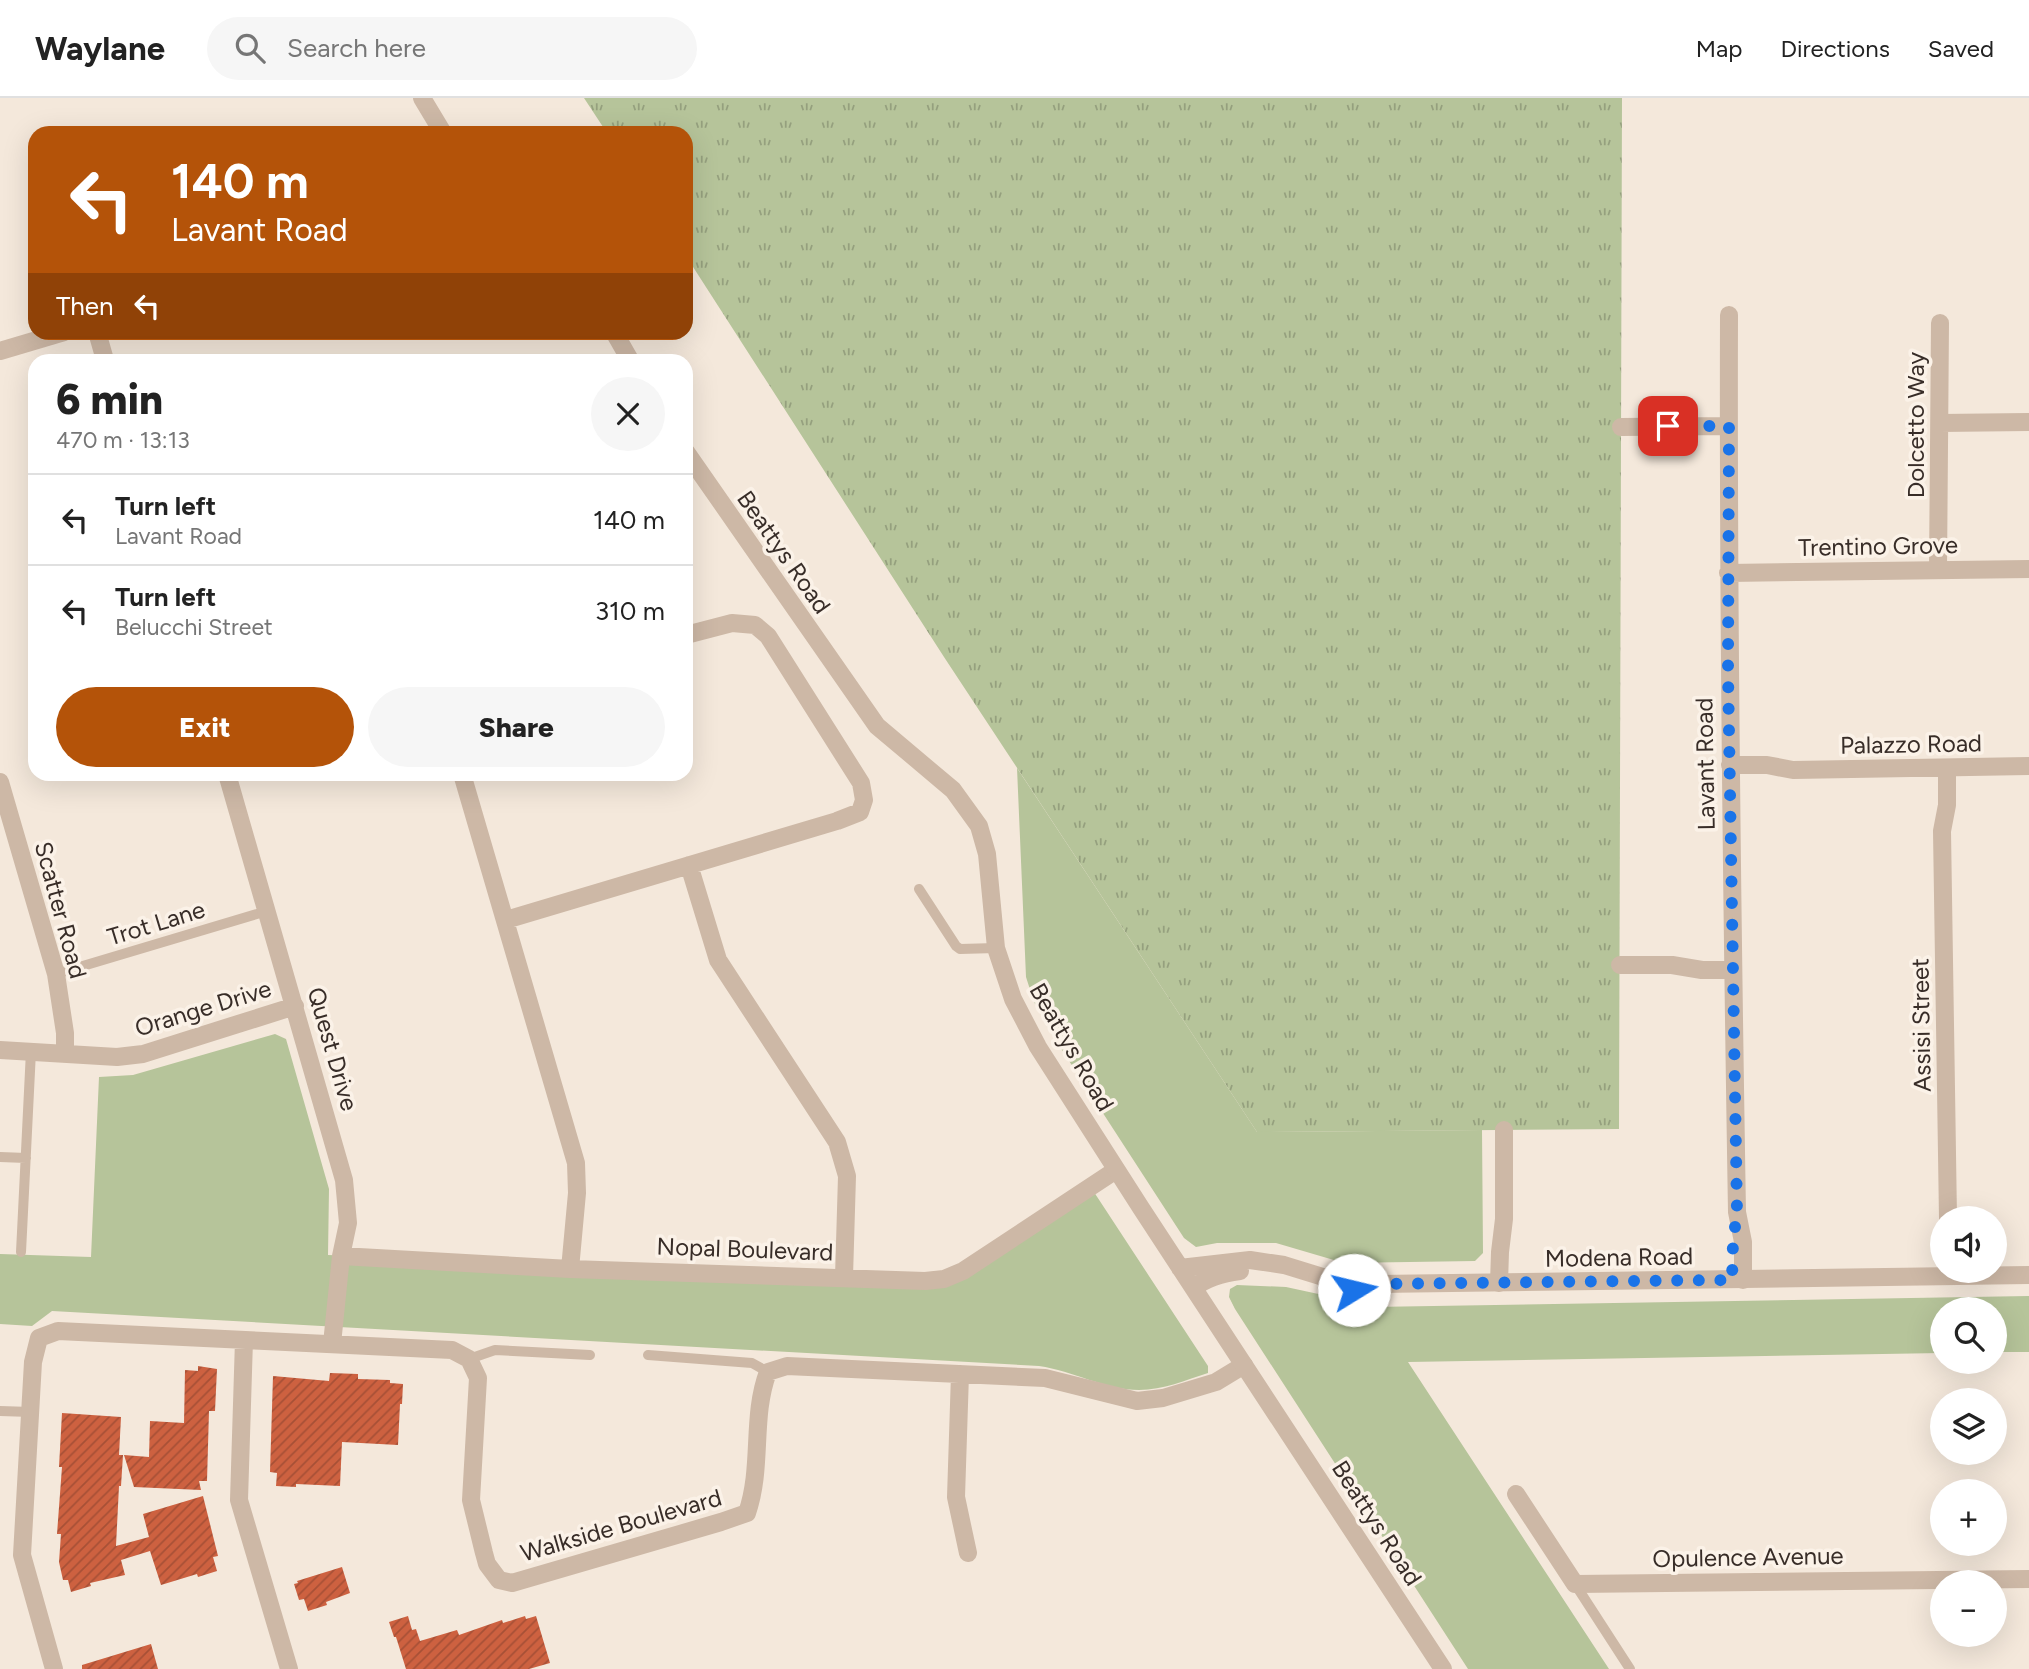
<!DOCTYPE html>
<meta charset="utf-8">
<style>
body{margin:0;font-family:Figtree,sans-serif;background:#f6f6f6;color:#222;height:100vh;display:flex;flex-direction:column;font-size:26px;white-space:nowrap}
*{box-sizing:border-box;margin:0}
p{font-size:23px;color:#767676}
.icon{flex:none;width:38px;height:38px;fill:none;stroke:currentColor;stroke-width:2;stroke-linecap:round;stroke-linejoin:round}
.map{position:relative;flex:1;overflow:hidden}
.side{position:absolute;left:28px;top:256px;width:665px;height:427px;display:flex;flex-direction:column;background:#fff;border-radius:21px;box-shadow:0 7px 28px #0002}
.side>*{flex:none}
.guide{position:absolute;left:28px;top:28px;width:665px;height:214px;border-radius:21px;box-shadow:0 7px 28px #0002;background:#b45309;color:#fff;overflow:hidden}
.tools{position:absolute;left:1930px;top:1108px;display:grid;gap:14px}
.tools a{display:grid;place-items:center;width:77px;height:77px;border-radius:50%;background:#fff;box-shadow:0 7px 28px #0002;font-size:35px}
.pin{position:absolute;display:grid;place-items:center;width:60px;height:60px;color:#fff;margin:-30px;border-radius:14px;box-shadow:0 4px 10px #0006}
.me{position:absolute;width:77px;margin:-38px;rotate:81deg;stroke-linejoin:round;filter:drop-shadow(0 0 5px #0008)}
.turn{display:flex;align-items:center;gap:24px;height:147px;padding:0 28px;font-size:32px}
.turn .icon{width:91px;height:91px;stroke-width:2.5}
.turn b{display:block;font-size:49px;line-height:60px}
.then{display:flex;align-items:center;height:66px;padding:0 28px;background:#0003;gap:14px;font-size:26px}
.round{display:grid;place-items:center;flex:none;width:74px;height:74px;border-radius:37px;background:#f6f6f6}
.summary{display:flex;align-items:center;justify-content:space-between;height:119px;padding:0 28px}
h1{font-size:42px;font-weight:800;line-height:52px}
.button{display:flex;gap:14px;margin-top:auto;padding:14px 28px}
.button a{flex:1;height:80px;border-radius:42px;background:#b45309;color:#fff;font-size:28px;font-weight:800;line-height:80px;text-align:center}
.button a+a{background:#f6f6f6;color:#222}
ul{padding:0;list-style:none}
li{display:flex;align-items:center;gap:21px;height:91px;padding:0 28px;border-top:2px solid #e0e0e0}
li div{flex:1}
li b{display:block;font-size:26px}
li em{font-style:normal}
header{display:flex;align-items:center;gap:42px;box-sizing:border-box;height:98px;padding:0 35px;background:#fff;border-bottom:2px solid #e0e0e0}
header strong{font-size:33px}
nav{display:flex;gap:38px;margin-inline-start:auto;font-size:24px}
.search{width:490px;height:63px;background:#f6f6f6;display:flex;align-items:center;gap:18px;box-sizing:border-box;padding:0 24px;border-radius:38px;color:#767676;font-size:26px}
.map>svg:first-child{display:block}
</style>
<header>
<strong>Waylane</strong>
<div class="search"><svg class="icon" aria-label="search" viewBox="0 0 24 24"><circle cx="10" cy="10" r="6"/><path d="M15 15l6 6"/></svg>Search here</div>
<nav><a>Map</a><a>Directions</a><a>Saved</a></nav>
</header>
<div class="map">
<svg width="2029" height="1571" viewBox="0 0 2029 1571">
<defs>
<pattern id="grass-tufts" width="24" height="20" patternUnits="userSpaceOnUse" patternTransform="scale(1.75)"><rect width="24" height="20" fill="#b6c49a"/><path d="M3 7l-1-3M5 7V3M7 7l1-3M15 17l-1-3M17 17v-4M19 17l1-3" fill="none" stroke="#95a07e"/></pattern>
<pattern id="building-hatch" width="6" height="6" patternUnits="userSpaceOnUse" patternTransform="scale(1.75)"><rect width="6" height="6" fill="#cd6140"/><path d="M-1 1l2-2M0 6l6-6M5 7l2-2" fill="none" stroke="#a75036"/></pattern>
</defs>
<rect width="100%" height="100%" fill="#f4e8db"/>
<path fill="url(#grass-tufts)" d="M 584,0 L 1622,0 L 1619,1031 L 1257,1034 L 944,559 L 686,158 L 686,35 L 607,35 Z"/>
<path fill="#b6c49a" d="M 1017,670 L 1257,1034 L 1482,1032 L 1483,1155 L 1475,1163 L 1344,1165 L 1276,1145 L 1217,1145 L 1196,1149 L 1184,1140 L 1062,952 L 1034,904 L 1026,879 Z
M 275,936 L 286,941 L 329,1091 L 328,1157 L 944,1181 L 1090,1088 L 1208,1268 L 1208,1275 C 1186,1282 1163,1292 1139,1292 C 1106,1292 1073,1273 1039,1268 L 52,1213 L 32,1228 L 0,1226 L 0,1156 L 91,1159 L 99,979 L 133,977 Z
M 1237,1187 L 1286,1189 L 1337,1200 L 1366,1199 L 1372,1209 L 2029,1198 L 2029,1254 L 1995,1254 L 1995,1211 L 1942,1211 L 1942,1255 L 1408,1264 L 1609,1571 L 1468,1571 L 1235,1211 L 1229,1199 L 1230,1191 Z"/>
<path fill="url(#building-hatch)" d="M 198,1268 L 217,1271 L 215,1313 L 209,1313 L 207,1383 L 199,1383 L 201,1392 L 134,1389 L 124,1357 L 149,1359 L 150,1323 L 184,1325 L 185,1272 L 198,1273 Z
M 330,1275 L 358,1276 L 358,1281 L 390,1282 L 390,1285 L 403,1286 L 402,1306 L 400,1306 L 398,1347 L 342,1344 L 340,1388 L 296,1386 L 296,1389 L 276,1388 L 277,1375 L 270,1374 L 273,1278 L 329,1283 Z
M 62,1315 L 121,1319 L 119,1357 L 123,1357 L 121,1388 L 119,1388 L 116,1448 L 149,1439 L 143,1416 L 203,1398 L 218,1458 L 213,1459 L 217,1473 L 198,1479 L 197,1476 L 161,1487 L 150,1453 L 121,1462 L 125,1477 L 90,1485 L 91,1488 L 71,1494 L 68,1482 L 63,1482 L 59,1464 L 61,1436 L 57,1436 L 62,1369 L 59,1369 Z
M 342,1469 L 350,1495 L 326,1504 L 327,1507 L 308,1513 L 304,1501 L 299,1502 L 294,1486 L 298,1485 L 297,1483 Z
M 408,1518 L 412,1532 L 416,1531 L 420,1543 L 457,1532 L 459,1537 L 502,1522 L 503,1525 L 525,1518 L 526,1521 L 536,1518 L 550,1565 L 529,1571 L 406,1571 L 396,1539 L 394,1539 L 389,1524 Z
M 151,1546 L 158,1571 L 82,1571 L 82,1567 Z"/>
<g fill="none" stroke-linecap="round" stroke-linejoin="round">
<path stroke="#cdb8a6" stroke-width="10" d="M 919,791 L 956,848 L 960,851 L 996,850
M 56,876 L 267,813
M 0,1059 L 26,1060
M 21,1154 L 31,953
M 648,1257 L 752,1265 L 768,1274
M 469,1261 L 495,1252 L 590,1257
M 0,1313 L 31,1314
M 1575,1486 L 1630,1571"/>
<path stroke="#cdb8a6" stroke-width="18" d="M 422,0 L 443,35
M 1729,217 C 1728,516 1732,815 1737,1114 L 1743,1144 L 1743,1182
M 97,234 L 105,262
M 1940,325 L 2029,324
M 1621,329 L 1729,328
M 1938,472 L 1940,225
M 1728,475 L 2029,471
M 1730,667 L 1767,667 L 1793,672 L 2029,668
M 1947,670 L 1947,707 L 1942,733 L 1948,1120
M 227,676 L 344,1082 L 348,1125 L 341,1158 L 332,1246
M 462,676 L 576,1065 L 577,1095 L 570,1171
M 0,684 L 56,876 L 65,935 L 65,955
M 689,767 L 718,862 L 837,1044 L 847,1078 L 844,1179
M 506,822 L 837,723 L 860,714 L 864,702 L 861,685 L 768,538 L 755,527 L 732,525 L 686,537
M 1620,867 L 1672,867 L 1702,872 L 1733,872
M 0,952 L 117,959 L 143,956 L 295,908
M 341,1158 L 570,1171 L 925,1183 L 944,1181 L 963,1173 L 1116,1072
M 1499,1185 L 1500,1154 L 1504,1121 L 1504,1032
M 244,1242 L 239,1402 L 289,1571
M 960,1276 L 956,1399 L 968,1455
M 1516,1396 L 1575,1486 L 2029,1481
M 54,1571 L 22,1457 L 33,1264 L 39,1240 L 58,1233 L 452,1252 L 469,1261 L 478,1280 L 471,1402 L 484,1455 L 487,1466 L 499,1482 L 512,1485 L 721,1424 L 747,1415 C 763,1369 751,1319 768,1274 L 787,1268 L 1045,1280 L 1137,1303 L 1163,1300 L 1216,1284 L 1244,1267"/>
<path stroke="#cdb8a6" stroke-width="18" d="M 614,234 L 630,262
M 0,253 L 64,234
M 686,354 L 877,628 L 953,692 L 979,728 L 987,756 L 996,850 L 1013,901 L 1038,949 L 1141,1110 L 1443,1571
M 1180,1170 L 1250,1162 L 1284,1167 L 1323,1179 L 1378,1186 L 2029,1177
M 1194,1190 C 1207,1179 1224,1175 1240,1173"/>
</g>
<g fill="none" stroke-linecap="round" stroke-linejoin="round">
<path stroke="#1a73e8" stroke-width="12" stroke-dasharray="0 21.6" d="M 1354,1192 L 1377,1186 L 1732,1182 L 1733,1144 L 1737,1114 L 1728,573 L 1729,328 L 1668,328"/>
</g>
<g text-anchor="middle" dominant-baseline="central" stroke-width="7" stroke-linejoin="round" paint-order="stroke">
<g font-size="24" fill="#382d28" stroke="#fbf2e8">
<text transform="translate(1915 327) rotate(-90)">Dolcetto Way</text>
<text transform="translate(1878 448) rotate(-1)">Trentino Grove</text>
<text transform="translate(784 454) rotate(55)">Beattys Road</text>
<text transform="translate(1911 646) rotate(-1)">Palazzo Road</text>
<text transform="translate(1705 666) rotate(-91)">Lavant Road</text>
<text transform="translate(61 812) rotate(75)">Scatter Road</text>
<text transform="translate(156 825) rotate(-17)">Trot Lane</text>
<text transform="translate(203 910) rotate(-17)">Orange Drive</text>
<text transform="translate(1921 927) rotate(-91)">Assisi Street</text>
<text transform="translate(1072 949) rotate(60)">Beattys Road</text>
<text transform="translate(333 951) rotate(74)">Quest Drive</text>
<text transform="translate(745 1151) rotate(2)">Nopal Boulevard</text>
<text transform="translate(1619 1159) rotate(-1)">Modena Road</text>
<text transform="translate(1377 1425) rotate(57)">Beattys Road</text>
<text transform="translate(621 1427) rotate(-16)">Walkside Boulevard</text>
<text transform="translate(1748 1459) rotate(-1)">Opulence Avenue</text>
</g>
</g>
</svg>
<div class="tools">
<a><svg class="icon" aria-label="sound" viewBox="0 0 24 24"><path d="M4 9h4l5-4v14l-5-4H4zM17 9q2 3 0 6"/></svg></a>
<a><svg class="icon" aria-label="search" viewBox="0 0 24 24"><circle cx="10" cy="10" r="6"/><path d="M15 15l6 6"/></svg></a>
<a><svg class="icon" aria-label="layers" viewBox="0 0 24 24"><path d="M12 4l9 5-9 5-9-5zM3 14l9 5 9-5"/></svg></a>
<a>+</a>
<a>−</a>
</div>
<div class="pin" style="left:1668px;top:328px;background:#d93025"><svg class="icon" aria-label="arrive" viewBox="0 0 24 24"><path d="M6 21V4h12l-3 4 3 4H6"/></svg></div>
<svg class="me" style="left:1354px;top:1192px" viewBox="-20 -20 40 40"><circle r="19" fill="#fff"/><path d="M0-13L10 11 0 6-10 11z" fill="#1a73e8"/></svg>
<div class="guide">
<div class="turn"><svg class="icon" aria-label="left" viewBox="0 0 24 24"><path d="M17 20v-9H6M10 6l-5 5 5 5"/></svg><div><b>140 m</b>Lavant Road</div></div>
<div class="then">Then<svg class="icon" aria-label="left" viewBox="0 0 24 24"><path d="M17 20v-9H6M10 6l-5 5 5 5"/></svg></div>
</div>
<section class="side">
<div class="summary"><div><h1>6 min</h1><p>470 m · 13:13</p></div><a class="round"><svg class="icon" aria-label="close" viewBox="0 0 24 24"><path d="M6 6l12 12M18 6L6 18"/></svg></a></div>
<ul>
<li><svg class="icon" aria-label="left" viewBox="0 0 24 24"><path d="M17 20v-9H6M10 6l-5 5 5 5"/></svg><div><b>Turn left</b><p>Lavant Road</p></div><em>140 m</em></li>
<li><svg class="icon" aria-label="left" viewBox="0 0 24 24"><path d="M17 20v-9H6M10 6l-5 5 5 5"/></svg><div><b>Turn left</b><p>Belucchi Street</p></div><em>310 m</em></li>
</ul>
<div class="button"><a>Exit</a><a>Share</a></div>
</section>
</div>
